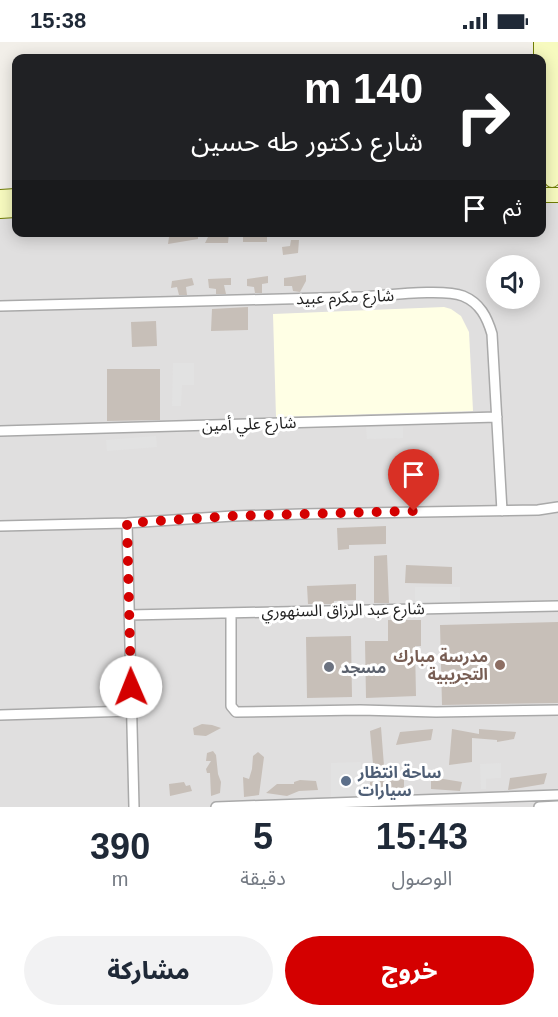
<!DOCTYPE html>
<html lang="ar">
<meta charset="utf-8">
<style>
body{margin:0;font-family:Helvetica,"Noto Sans Arabic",sans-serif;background:#f2f2f3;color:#1f2937;direction:rtl;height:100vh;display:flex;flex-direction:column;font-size:22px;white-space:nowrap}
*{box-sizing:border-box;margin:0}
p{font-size:20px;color:#747a83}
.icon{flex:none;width:33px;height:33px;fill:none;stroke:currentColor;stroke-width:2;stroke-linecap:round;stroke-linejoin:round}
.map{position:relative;height:765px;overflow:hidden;direction:ltr}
.sheet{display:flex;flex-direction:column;background:#fff;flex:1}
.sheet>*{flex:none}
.guide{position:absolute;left:12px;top:12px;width:534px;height:183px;border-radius:12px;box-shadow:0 3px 15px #0003;direction:rtl;background:#202124;color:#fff;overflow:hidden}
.controls{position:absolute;left:486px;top:213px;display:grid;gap:12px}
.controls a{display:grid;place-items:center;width:54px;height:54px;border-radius:50%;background:#fff;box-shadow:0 3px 15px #0003;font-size:30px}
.pin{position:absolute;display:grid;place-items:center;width:51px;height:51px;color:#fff;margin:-62px -26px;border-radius:50% 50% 50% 0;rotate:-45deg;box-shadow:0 0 6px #0007}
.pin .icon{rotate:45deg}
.me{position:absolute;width:66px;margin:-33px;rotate:359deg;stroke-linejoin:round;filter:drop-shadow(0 0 4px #0008)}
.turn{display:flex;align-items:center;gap:21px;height:126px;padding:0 24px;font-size:27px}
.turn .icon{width:78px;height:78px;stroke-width:2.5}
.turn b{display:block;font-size:42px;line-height:51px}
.then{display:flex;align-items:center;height:57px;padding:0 24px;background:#0003;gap:12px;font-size:22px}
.eta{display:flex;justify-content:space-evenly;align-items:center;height:102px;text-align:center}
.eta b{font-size:36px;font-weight:800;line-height:42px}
.primary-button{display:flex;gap:12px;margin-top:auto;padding:12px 24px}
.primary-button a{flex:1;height:69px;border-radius:36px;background:#d40000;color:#fff;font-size:24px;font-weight:800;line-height:69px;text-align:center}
.primary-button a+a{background:#f2f2f3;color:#1f2937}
.status{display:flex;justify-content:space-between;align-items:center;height:42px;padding:0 30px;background:#fff;direction:ltr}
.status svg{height:16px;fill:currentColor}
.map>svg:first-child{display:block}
</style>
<div class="status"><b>15:38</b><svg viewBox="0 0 49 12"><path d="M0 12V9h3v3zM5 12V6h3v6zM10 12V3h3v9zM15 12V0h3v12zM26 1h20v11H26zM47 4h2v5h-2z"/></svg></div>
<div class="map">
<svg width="558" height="765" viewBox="0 0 558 765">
<rect width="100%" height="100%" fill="#f2efe9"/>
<path fill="#e0dfdf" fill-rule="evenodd" d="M 542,146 L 558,146 L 558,765 L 0,765 L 0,162 L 16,162 L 16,190 L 542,190 ZM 496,224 L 530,224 L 530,256 L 496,256 Z"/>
<path fill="#ffffe5" d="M 444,265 L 451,267 L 461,274 L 469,290 L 473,369 L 276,375 L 273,272 Z"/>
<path fill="#e2e2e2" d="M 173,321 L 194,321 L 194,343 L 182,343 L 181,364 L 172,364 Z
M 403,385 L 403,396 L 367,397 L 366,385 Z
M 156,394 L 157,405 L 107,409 L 106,398 Z
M 415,545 L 460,545 L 460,563 L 415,563 Z
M 361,720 L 361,758 L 331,758 L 331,721 Z
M 501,721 L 501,736 L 486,737 L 486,747 L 481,747 L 480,722 Z"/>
<path fill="#c7bfb8" d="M 175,190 L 183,190 L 183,193 L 198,192 L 198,197 L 168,202 L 169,195 L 175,193 Z
M 213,190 L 229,191 L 228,201 L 205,201 L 208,195 L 213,194 Z
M 251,190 L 267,190 L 267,200 L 243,200 L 243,193 L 250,193 Z
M 291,198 L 299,198 L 298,211 L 283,213 L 282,205 L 290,204 Z
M 306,233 L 306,239 L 300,250 L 293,249 L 292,244 L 284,244 L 284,236 Z
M 268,234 L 268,241 L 262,242 L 262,251 L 255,251 L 254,245 L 247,244 L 247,237 Z
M 192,236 L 194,243 L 186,245 L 187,253 L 179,253 L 177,245 L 171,246 L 172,239 Z
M 231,236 L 231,243 L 224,243 L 226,252 L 216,252 L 216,247 L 209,246 L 208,237 Z
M 248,265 L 248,288 L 211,289 L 212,267 Z
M 156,279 L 157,304 L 132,305 L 131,280 Z
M 107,327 L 160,327 L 160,378 L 107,379 Z
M 386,484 L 386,502 L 349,503 L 349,507 L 338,508 L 337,486 Z
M 387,513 L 389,561 L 374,561 L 374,514 Z
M 406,523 L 452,525 L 452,542 L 405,541 Z
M 356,542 L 356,558 L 334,559 L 334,562 L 308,562 L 307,544 Z
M 388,578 L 421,578 L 421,604 L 415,604 L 416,654 L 366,656 L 365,599 L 388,599 Z
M 558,580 L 558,661 L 442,663 L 440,583 Z
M 351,594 L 352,655 L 307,656 L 306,595 Z
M 202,682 L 212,683 L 221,686 L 206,694 L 194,693 L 193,686 Z
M 381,685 L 384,724 L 373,722 L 370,689 Z
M 433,687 L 431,698 L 396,703 L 400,690 Z
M 452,687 L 479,692 L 479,687 L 516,690 L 514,697 L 497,700 L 497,698 L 472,696 L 472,720 L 449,723 Z
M 213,709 L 216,713 L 218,732 L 221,740 L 220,751 L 211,754 L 210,731 L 207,731 L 206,727 L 211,719 L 206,719 L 207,711 Z
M 258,710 L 264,715 L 259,753 L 244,755 L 243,735 L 249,737 L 252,727 L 253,714 Z
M 547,731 L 544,742 L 508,748 L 510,736 Z
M 431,735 L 462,740 L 460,749 L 431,747 Z
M 404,737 L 404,748 L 370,751 L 370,740 L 385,738 L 386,745 L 388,738 Z
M 300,738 L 316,739 L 318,748 L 299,749 L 287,754 L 266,751 L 277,742 L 294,742 L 294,740 Z
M 184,740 L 186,744 L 190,743 L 192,749 L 170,754 L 169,742 Z"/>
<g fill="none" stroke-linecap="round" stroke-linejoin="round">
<g stroke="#a9a9a9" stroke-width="12">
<path id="street" d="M 0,264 C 120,261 239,258 359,255 C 383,254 443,246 463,254 C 480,261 487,275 492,292 L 502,469
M 0,389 L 497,375
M 127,481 L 134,765
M 0,484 L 127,481 L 233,474 L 302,472 L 538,468 L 558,465
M 231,571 L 231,664 L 236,670 L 360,668 L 436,670 L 558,668
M 129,573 L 558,564
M 0,673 L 132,669
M 216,765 L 558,753
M 539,765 L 558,764"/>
</g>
<g stroke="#707d05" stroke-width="16">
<path id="secondary" d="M 541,0 L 541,16
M 551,0 L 552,138
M 542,20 L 543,96
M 542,153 L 558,153
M 0,155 L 16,154
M 0,169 L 16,168"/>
</g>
<use href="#street" stroke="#fff" stroke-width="9"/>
<use href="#secondary" stroke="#f7fabf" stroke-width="14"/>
</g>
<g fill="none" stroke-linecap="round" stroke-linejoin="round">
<path stroke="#d40000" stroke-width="10" stroke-dasharray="0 18" d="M 131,645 L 127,481 L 233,474 L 414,469"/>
</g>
<circle fill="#8d6e63" stroke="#fff" stroke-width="2" cx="500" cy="623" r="6"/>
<circle fill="#6b7280" stroke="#fff" stroke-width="2" cx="329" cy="625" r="6"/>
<circle fill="#5c6f8a" stroke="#fff" stroke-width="2" cx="346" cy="739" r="6"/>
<g text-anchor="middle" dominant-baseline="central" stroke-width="6" stroke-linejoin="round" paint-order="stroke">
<g font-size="16" fill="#222" stroke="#fff">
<text transform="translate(345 255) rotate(-2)">شارع مكرم عبيد</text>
<text transform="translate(249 382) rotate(-2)">شارع علي أمين</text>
<text transform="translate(343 568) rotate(-1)">شارع عبد الرزاق السنهوري</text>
</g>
<g font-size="16" font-weight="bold" fill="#785e54" stroke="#fff" text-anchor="end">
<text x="488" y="614">مدرسة مبارك<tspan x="488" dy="18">التجريبية</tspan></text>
</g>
<g font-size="16" font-weight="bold" fill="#5b616d" stroke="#fff" text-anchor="start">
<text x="341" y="625">مسجد</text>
</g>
<g font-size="16" font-weight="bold" fill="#4e5e75" stroke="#fff" text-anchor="start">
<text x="358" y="730">ساحة انتظار<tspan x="358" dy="18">سيارات</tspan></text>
</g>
</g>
</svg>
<div class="controls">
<a><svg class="icon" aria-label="sound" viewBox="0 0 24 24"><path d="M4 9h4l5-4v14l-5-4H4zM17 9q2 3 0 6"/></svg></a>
</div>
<div class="pin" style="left:414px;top:469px;background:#d93025"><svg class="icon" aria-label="arrive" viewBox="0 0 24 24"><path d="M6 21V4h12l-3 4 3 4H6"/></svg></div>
<svg class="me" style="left:131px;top:645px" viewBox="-20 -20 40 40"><circle r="19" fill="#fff"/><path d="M0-13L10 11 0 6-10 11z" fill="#d40000"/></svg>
<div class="guide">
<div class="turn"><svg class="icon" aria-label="right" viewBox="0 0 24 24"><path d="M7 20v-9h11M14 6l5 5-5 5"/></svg><div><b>140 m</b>شارع دكتور طه حسين</div></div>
<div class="then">ثم<svg class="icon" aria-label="arrive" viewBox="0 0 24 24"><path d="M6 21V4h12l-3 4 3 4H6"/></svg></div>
</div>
</div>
<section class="sheet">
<div class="eta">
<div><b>15:43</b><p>الوصول</p></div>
<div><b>5</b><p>دقيقة</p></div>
<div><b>390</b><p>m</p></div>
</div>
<div class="primary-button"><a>خروج</a><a>مشاركة</a></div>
</section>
